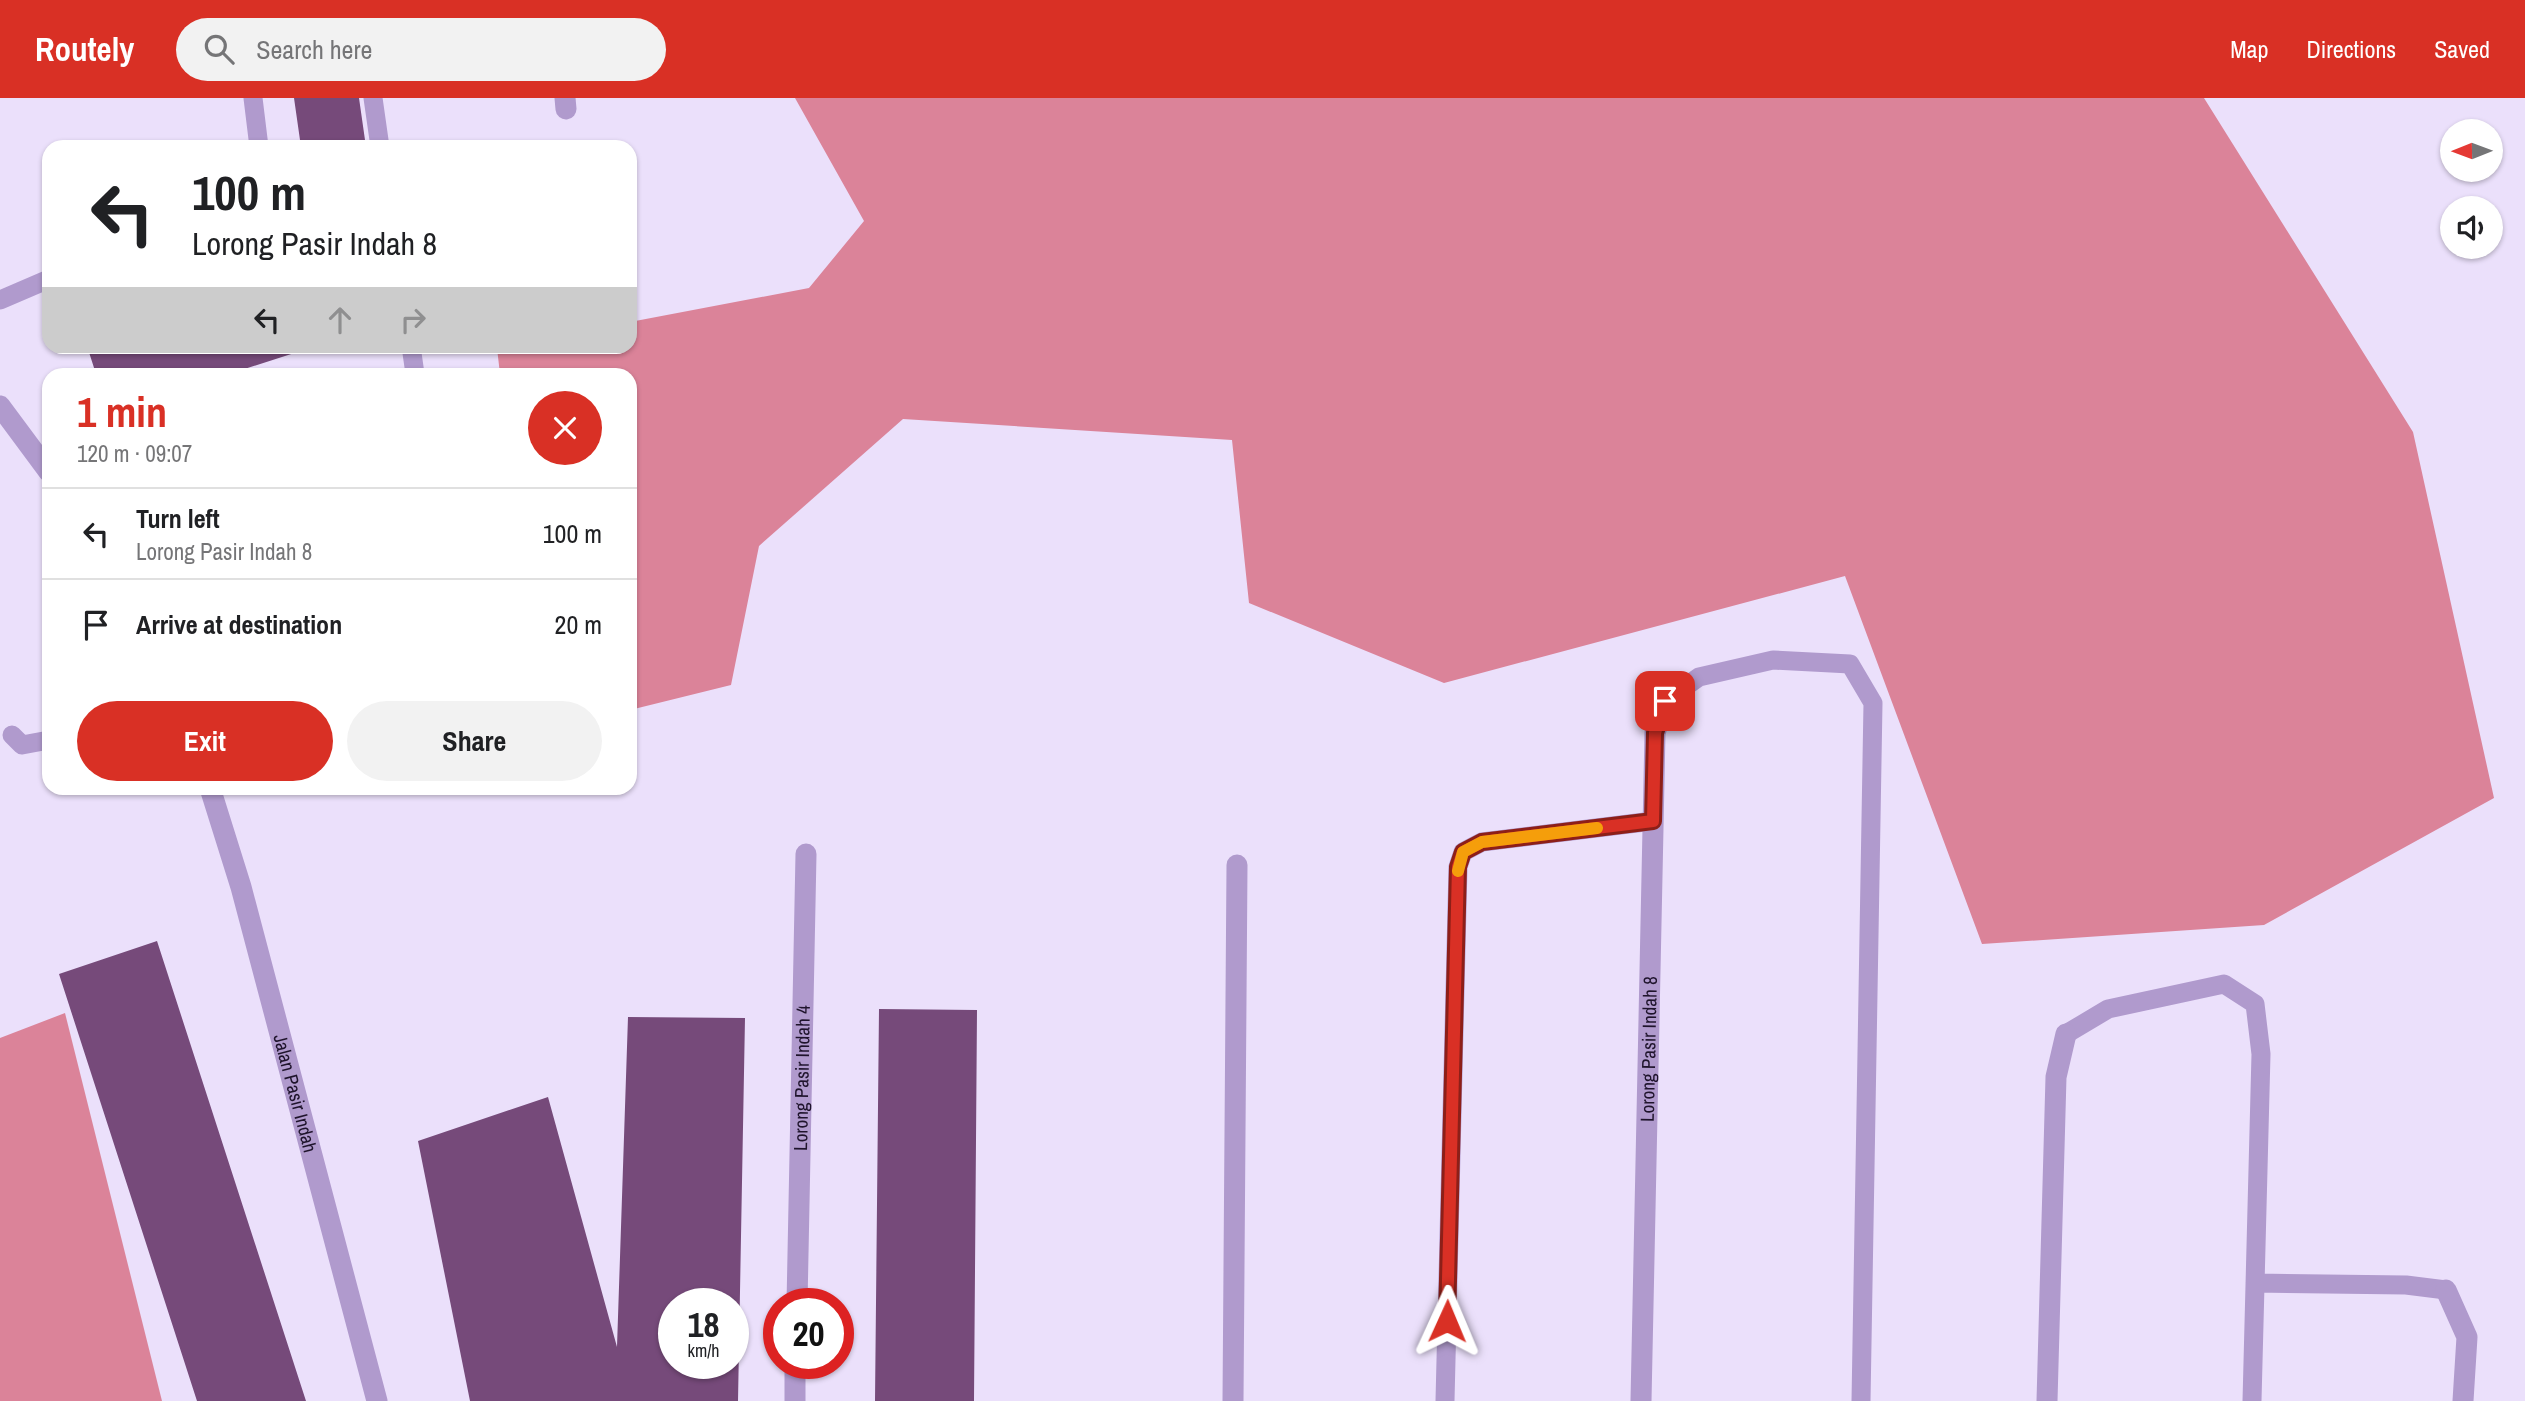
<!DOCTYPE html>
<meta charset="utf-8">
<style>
body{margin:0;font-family:"Archivo Narrow",sans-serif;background:#f2f2f2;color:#202124;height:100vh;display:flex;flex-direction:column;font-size:26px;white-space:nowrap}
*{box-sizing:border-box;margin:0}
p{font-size:23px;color:#757577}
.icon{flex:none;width:38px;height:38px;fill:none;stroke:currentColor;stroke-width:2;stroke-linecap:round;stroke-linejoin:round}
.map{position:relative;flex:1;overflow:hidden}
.side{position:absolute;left:42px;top:270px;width:595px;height:427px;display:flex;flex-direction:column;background:#fff;border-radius:21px;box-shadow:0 2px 5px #0004}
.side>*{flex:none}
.guide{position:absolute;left:42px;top:42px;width:595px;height:214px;border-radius:21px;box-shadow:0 2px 5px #0004;background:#fff;color:#202124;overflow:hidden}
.needle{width:46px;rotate:269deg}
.tools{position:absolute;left:2440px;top:21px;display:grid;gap:14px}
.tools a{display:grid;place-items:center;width:63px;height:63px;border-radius:50%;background:#fff;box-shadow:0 2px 5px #0004;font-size:35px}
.speed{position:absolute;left:658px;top:1190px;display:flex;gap:14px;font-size:35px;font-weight:700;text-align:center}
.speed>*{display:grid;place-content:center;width:91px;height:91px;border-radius:50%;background:#fff;box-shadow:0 2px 5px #0004;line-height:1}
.speed small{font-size:18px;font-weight:400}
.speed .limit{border:10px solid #d22;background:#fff;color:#111}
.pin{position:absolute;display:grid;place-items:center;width:60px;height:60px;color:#fff;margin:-30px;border-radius:14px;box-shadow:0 4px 10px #0006}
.me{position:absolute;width:77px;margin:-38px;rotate:1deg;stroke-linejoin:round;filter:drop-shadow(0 0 5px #0008)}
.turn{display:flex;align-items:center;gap:24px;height:147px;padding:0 35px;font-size:32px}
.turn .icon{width:91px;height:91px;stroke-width:2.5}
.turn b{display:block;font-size:49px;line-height:60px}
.lanes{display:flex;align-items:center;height:66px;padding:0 35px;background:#0003;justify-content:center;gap:35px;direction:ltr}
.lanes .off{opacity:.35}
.round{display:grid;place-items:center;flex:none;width:74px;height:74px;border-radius:37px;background:#f2f2f2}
.overview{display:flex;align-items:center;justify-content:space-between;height:119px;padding:0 35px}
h1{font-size:42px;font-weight:700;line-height:52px;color:#d93025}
.action{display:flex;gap:14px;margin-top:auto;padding:14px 35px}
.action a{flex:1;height:80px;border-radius:42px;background:#d93025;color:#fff;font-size:28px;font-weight:700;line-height:80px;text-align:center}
.action a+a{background:#f2f2f2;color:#202124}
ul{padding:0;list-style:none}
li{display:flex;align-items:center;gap:21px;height:91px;padding:0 35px;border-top:2px solid #e0e0e0}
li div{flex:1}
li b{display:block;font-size:26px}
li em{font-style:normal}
header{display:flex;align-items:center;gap:42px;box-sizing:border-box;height:98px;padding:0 35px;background:#d93025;color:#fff}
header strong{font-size:33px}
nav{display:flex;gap:38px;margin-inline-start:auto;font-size:24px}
.search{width:490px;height:63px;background:#f2f2f2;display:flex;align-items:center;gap:18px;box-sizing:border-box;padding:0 24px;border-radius:38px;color:#757577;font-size:26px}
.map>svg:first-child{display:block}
</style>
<header>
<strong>Routely</strong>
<div class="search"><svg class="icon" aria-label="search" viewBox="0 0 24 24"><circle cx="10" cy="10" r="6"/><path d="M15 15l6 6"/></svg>Search here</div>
<nav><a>Map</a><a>Directions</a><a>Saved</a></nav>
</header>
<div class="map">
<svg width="2525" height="1303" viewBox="0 0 2525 1303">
<rect width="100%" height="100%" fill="#ebe0fb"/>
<path fill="#db8399" d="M 795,0 L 2204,0 L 2413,334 L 2494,700 L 2264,827 L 1982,846 L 1845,478 L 1444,585 L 1249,505 L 1232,342 L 903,321 L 759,448 L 731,587 L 630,612 L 630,276 L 500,276 L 497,250 L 630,248 L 630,224 L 809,190 L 864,123 Z
M 65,915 L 162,1303 L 0,1303 L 0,940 Z"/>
<path fill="#764a7a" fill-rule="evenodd" d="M 294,0 L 359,0 L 366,49 L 301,49 Z
M 87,248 L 313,248 L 313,249 L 229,276 L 96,276 Z
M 157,843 L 306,1303 L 197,1303 L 59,876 Z
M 879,911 L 977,912 L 974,1303 L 875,1303 Z
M 628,919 L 745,920 L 738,1303 L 470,1303 L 418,1043 L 548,999 L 617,1249 ZM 674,1206 L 733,1206 L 733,1265 L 674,1265 Z"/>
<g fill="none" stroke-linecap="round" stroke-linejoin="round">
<path stroke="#b09acd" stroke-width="19" d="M 253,0 L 259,49
M 373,0 L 380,49
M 0,202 L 49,181
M 411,248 L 415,276
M 1665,603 L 1699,579 L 1773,562 L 1850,566 L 1873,605 L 1861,1303
M 12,637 L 22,647 L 49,642
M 2066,936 L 2108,911 L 2224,886 L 2255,906 L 2261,956 L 2252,1303
M 2255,1185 L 2406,1187 L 2446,1192
M 1445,1303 L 1458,769 L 1463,754 L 1482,744 L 1653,723"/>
<g stroke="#b09acd" stroke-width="21">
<path d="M 565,0 L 566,11"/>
<path d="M 0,308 L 49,374"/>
<path id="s1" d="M 210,690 L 241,789 L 377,1303"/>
<path d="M 2446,1192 L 2467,1239 L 2463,1303"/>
<path id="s2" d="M 797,1206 L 806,756"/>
<path d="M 795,1303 L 795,1265"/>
<path d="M 1233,1303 L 1237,767"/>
<path id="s3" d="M 1641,1303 L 1655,635 L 1665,603"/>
<path d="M 2047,1303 L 2056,979 L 2066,936"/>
</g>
</g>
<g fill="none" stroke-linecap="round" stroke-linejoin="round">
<g stroke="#8d1f18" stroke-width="18">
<path id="route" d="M 1447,1223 L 1458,769 L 1463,754 L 1482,744 L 1653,723 L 1655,635 L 1665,603"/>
</g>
<use href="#route" stroke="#d93025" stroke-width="12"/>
<path stroke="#f59e0b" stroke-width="12" d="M 1458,773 L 1463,754 L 1482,744 L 1597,730"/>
</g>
<g text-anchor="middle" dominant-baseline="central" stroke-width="7" stroke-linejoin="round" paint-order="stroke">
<g font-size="19" fill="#1f142c" stroke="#fff">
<text stroke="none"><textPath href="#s3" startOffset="352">Lorong Pasir Indah 8</textPath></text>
<text stroke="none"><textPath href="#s2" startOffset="226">Lorong Pasir Indah 4</textPath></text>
<text stroke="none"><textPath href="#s1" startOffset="317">Jalan Pasir Indah</textPath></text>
</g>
</g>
</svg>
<div class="tools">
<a><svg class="needle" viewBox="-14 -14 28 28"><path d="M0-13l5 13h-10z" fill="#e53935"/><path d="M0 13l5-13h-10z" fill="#757577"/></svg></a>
<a><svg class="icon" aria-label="sound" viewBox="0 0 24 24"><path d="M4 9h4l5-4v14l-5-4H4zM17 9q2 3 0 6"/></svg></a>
</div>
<div class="speed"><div>18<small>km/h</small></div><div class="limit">20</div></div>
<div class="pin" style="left:1665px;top:603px;background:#d93025"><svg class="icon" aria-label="arrive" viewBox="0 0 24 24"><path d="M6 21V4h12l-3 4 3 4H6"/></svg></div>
<svg class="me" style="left:1447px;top:1223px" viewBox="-20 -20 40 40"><path d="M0-17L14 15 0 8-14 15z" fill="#d93025" stroke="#fff" stroke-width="4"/></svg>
<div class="guide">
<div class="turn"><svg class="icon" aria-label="left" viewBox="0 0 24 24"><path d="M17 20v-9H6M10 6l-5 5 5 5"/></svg><div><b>100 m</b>Lorong Pasir Indah 8</div></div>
<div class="lanes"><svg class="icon" aria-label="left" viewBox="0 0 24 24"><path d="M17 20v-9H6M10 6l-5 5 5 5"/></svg><svg class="icon off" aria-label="ahead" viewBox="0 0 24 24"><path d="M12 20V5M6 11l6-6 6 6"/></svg><svg class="icon off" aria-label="right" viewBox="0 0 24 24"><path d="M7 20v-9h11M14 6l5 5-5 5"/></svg></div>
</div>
<section class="side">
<div class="overview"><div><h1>1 min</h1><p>120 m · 09:07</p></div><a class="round" style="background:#d93025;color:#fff"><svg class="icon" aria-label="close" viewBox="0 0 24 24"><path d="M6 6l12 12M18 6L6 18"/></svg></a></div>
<ul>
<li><svg class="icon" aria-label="left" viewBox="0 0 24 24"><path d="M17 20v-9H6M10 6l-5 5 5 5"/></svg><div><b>Turn left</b><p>Lorong Pasir Indah 8</p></div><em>100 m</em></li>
<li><svg class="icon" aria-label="arrive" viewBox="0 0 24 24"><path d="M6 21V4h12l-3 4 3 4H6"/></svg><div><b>Arrive at destination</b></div><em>20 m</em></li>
</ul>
<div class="action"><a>Exit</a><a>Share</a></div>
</section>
</div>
